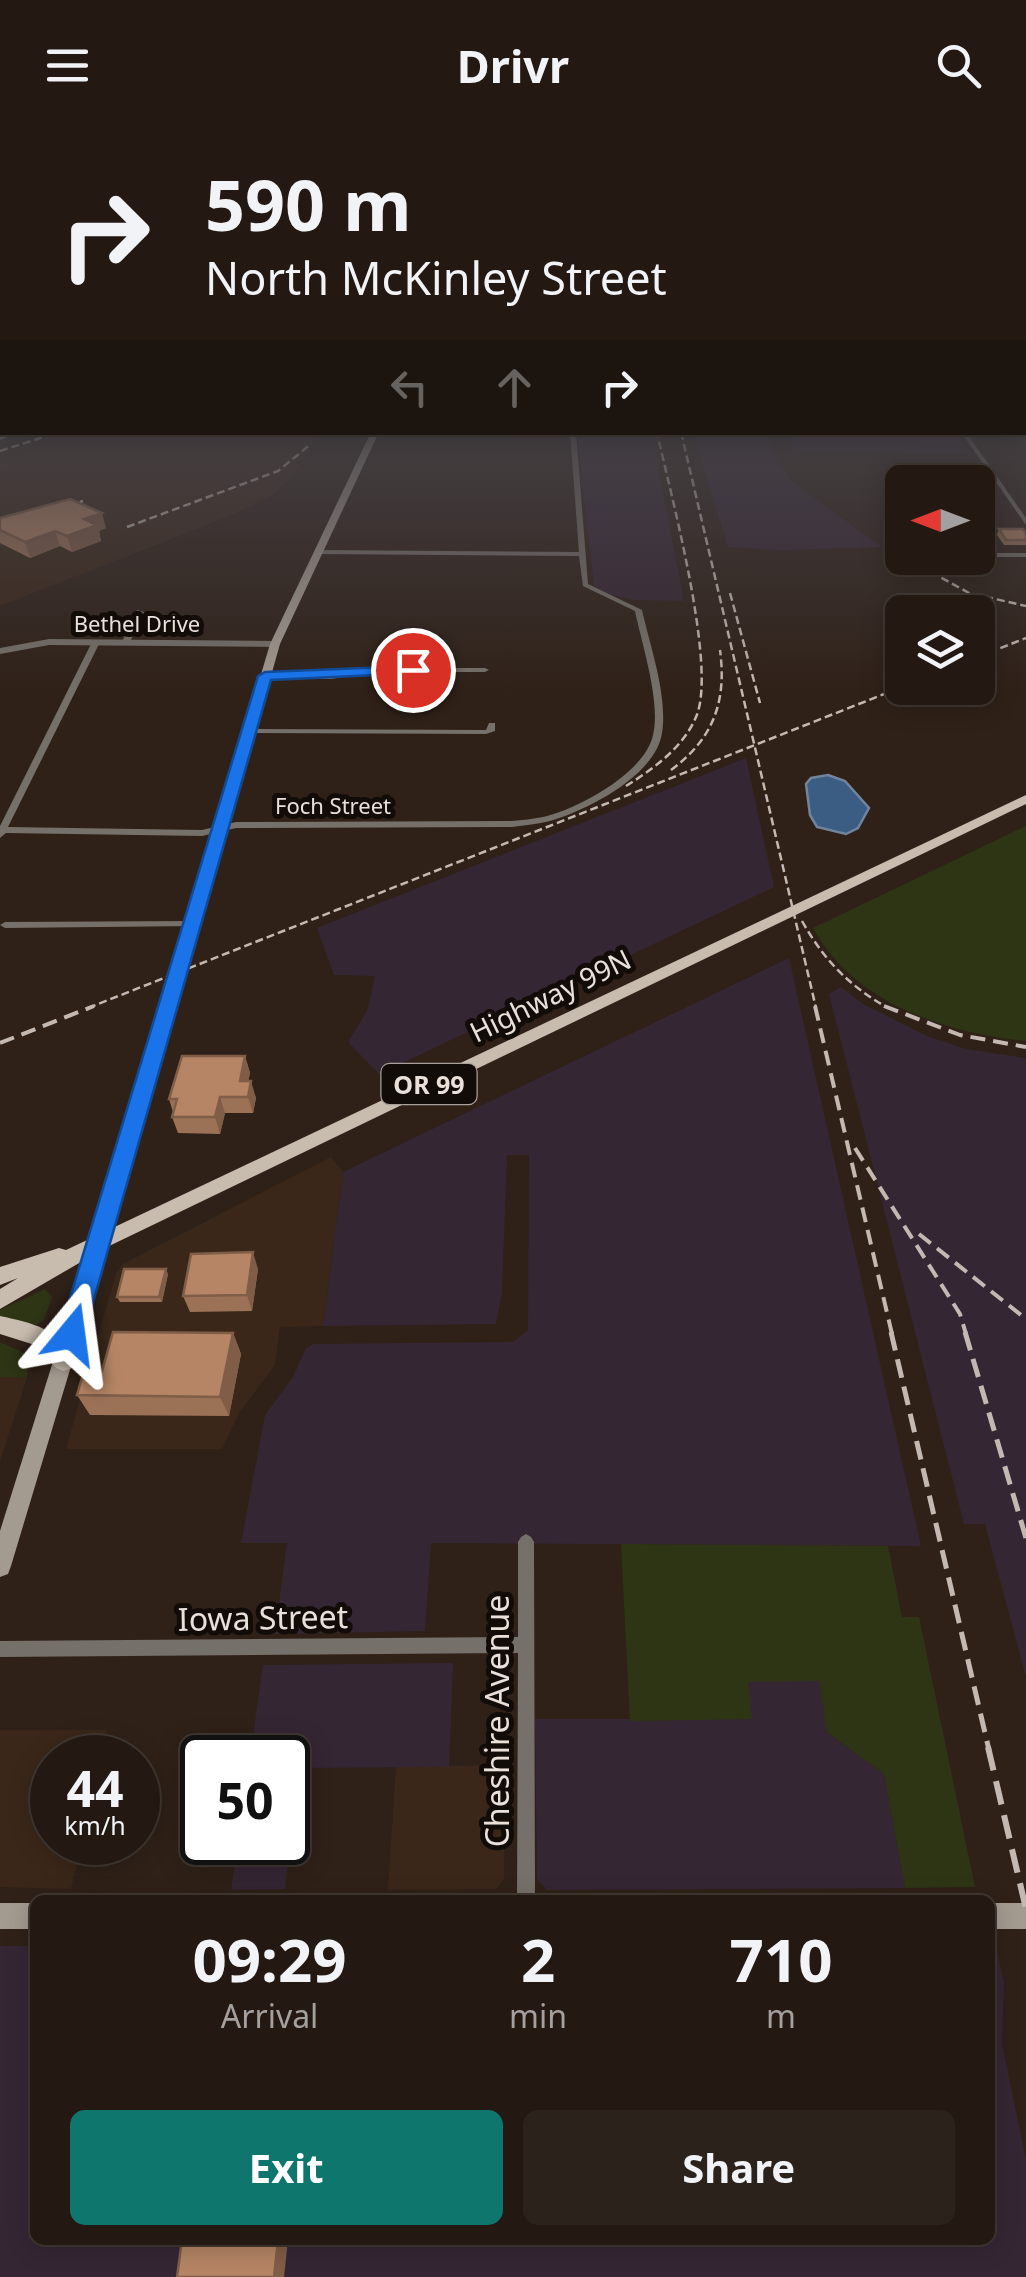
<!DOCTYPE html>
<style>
body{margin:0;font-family:"Noto Sans",sans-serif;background:#2b221b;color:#f1f3f6;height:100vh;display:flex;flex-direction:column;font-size:38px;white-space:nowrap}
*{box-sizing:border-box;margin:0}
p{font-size:32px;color:#a3a09f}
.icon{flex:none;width:55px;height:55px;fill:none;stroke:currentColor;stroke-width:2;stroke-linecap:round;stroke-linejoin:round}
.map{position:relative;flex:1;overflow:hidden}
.drawer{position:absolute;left:30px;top:1765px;width:965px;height:350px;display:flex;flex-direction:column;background:#231912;border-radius:15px;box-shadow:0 5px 25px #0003,0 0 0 2px #403832}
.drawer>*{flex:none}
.guide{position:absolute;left:0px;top:0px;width:1028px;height:305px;box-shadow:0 5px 25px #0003,0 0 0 2px #403832;background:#231912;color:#f1f3f6;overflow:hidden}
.needle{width:65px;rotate:270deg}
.controls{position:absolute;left:885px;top:335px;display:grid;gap:20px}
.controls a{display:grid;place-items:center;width:110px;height:110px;border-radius:15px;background:#231912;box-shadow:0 5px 25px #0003,0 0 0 2px #403832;font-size:50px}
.speed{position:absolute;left:30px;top:1605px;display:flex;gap:20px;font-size:50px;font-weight:700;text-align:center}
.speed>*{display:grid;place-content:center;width:130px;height:130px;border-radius:50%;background:#231912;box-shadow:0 5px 25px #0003,0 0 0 2px #403832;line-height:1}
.speed small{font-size:25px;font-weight:400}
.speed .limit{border:5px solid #111;border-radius:15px;background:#fff;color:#111}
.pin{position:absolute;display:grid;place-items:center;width:85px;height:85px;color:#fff;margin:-42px;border:5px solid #fff;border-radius:50%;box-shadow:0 2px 10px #0007}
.me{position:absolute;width:110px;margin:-55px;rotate:16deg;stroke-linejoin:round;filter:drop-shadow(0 0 8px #0008)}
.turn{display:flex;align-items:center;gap:35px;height:210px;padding:0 40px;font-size:45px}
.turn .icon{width:130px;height:130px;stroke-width:2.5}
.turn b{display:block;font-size:70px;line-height:85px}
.lanes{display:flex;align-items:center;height:95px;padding:0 40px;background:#0003;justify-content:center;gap:50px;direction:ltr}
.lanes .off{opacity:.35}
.eta{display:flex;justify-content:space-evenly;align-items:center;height:170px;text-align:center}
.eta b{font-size:60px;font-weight:700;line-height:70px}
.button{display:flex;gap:20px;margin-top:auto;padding:20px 40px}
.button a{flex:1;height:115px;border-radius:15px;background:#0f766e;color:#fff;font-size:40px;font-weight:700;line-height:115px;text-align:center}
.button a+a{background:#2b221b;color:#f1f3f6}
header{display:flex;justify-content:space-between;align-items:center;height:130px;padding:0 40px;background:#231912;font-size:45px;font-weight:700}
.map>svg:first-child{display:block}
</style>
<header><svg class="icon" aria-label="menu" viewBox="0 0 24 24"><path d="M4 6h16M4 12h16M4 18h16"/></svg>Drivr<svg class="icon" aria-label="search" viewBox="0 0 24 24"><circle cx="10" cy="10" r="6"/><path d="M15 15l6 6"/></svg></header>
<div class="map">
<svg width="1026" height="2147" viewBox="0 0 1026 2147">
<rect width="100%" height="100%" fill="#2f2118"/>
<path fill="#3a2719" d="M 53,303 L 319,303 L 294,345 L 273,365 L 232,385 L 0,476 L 0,319 Z
M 331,1027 L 343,1042 L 323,1196 L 280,1197 L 275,1235 L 239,1283 L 222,1319 L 66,1319 L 116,1143 L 123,1134 Z
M 0,1247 L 27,1247 L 0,1332 Z
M 0,1600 L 107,1600 L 101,1627 L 52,1628 L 52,1712 L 82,1713 L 71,1759 L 0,1757 Z
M 505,1635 L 504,1749 L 496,1759 L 388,1760 L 396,1637 Z"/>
<path fill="#352633" d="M 577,303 L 656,303 L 658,340 L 684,471 L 634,470 L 608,464 L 594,456 Z
M 688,303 L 765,303 L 778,332 L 792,352 L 882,417 L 782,420 L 728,417 L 694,305 Z
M 786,303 L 954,303 L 968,322 L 794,322 Z
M 746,628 L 774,757 L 379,944 L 348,912 L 367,881 L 375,846 L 334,845 L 317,798 Z
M 789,828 L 921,1416 L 431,1413 L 425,1501 L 275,1504 L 287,1413 L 241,1413 L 265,1285 L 293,1247 L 306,1218 L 314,1214 L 513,1212 L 528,1200 L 529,1025 L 507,1025 L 502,1162 L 496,1194 L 323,1196 L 343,1042 Z
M 841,857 L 863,874 L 927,906 L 966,919 L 1026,928 L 1026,1547 L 985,1394 L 964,1394 L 829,864 Z
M 453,1533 L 449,1637 L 299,1638 L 285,1759 L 231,1760 L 238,1713 L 288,1712 L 288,1628 L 250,1627 L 263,1535 Z
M 748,1551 L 820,1551 L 827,1602 L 884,1644 L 905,1758 L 547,1760 L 537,1749 L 535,1589 L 751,1589 Z
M 990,1814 L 996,1814 L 1004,1854 L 1002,1914 L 1026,2030 L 1026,2147 L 0,2147 L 0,1816 L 35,1816 L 35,2110 L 990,2110 Z"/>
<path fill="#2e3515" d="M 1026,696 L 1026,911 C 945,903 854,873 813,798 Z
M 45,1159 L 52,1167 L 44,1190 L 36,1195 L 0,1186 L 0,1180 Z
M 0,1212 L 29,1225 L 27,1247 L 0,1247 Z
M 621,1414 L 888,1416 L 902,1487 L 919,1487 L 975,1757 L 905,1758 L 884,1644 L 827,1602 L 819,1551 L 748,1552 L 752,1589 L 630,1591 Z"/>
<path fill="#3b5c83" stroke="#70849d" stroke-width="2.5" d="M 828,645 L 845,651 L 869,678 L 858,698 L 846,704 L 817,697 L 810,685 L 806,654 L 811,648 Z"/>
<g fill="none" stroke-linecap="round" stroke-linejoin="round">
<path fill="#757069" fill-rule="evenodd" d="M 570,302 L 576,302 L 588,454 L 642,480 C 650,516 668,566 662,603 C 656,645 588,680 550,691 C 538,694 525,695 512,697 L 236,698 L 202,706 L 6,703 L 0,708 L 0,696 L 92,512 L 96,510 L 100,512 L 8,697 L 202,700 L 236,692 L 512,691 C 522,690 533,689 543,687 C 578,679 645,643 653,605 C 661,572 642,515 635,481 L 583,456 L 579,426 L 318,424 L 315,422 L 318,420 L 579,422 Z
M 961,302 L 966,302 L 1026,388 L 1026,395 Z
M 978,423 L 1026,423 L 1026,427 L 978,427 Z
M 137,480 L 144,482 L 130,512 L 123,514 L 122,512 Z
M 377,538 L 485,538 L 489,540 L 485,542 L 377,542 L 331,549 L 265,549 L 261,547 L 265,545 L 331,545 Z
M 489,593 L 495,593 L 495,601 L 486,604 L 249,603 L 245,601 L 249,599 L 486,600 Z
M 193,791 L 197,792 L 197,796 L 5,798 L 0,795 L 5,792 Z
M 526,1404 L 531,1407 L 534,1412 L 535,1770 L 517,1770 L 518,1523 L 0,1527 L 0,1511 L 518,1507 L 518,1412 L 521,1407 Z"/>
<path fill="#757069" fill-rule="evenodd" d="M 1025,284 L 1026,284 L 1026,288 L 1025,288 Z
M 49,509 L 275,511 L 279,514 L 275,517 L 49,515 L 0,524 L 0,518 Z"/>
<path fill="#a39a90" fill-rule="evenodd" d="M 8,302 L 21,302 L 0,310 L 0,305 Z
M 371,302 L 379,302 L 280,514 L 157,950 L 11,1436 L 8,1444 L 0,1447 L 0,1401 L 141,950 L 270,514 Z
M 0,1773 L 35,1773 L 35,1799 L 0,1799 Z
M 990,1773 L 1026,1773 L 1026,1799 L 990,1799 Z"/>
<path fill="#c7bcae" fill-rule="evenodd" d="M 1026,665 L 1026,674 L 105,1118 L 0,1179 L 0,1159 L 18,1148 L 0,1155 L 0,1137 L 59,1118 L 66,1120 Z
M 0,1186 C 33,1193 60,1199 75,1231 L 72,1238 L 64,1241 L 56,1238 L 38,1216 L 0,1204 Z"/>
<path stroke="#c4b9b2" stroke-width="2.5" stroke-dasharray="8 4" stroke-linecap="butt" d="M 681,302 L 816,878
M 0,321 L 59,302
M 127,397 L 278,341 L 311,314
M 0,398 L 83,371
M 931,442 L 969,463 L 1026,476
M 730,463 L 760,573
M 978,527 L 1026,508
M 671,640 C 713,609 727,572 720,520
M 626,656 C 653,639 683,618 696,587 C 718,538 670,362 657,302
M 802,791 C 824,830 849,856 888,878
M 88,878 L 902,557"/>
<path stroke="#c4b9b2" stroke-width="4" stroke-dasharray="15 8" stroke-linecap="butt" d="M 815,876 L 892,1204
M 884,876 L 960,905 L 1026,917
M 0,913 L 94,876
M 855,1018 L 960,1184 L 966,1204
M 919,1104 L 1026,1189"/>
<path stroke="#c4b9b2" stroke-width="5" stroke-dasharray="19 9" stroke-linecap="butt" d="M 891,1202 L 989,1620
M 965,1202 L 1026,1408"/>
<path stroke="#c4b9b2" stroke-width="6" stroke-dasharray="24 11" stroke-linecap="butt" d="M 988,1617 L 1026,1779"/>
</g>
<path fill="#9c7257" d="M 0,388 L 106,398 L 99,401 L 101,411 L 72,422 L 60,416 L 30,428 L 0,413 Z
M 999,399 L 1026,403 L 1026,415 L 1004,415 L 997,405 Z
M 245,926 L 250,943 L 248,951 L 256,968 L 253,983 L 225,983 L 220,1004 L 178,1003 L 172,987 L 173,982 L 169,969 Z
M 258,1139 L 252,1181 L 190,1182 L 183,1166 Z
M 168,1144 L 162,1172 L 120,1172 L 117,1167 Z
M 233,1203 L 241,1224 L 229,1286 L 90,1285 L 77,1265 L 102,1241 Z"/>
<path fill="#7f5d47" d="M 102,383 L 106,398 L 99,401 L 101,411 L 72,422 L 67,406 L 84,389 Z
M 55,401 L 60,416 L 30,428 L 25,412 Z
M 245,926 L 250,943 L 245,968 L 240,951 Z
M 251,951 L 256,968 L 253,983 L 248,967 Z
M 220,967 L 225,983 L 220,1004 L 215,987 Z
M 253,1122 L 258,1139 L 252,1181 L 247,1165 Z
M 166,1139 L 168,1144 L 162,1172 L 159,1167 Z
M 233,1203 L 241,1224 L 229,1286 L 220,1267 Z
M 278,2110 L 288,2110 L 284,2147 L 274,2147 Z"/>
<path fill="#b58565" stroke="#7f5d47" stroke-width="2.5" d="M 70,369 L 102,383 L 84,389 L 97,395 L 67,406 L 55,401 L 25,412 L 0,400 L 0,388 Z
M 999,399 L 1023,399 L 1026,403 L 1026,410 L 1006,410 Z
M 182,926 L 245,926 L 240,951 L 251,951 L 248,967 L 220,967 L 215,987 L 172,987 L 177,969 L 169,969 Z
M 253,1122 L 247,1165 L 183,1166 L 191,1124 Z
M 124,1139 L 166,1139 L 159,1167 L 117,1167 Z
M 113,1202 L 233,1203 L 220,1267 L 77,1265 L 84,1241 L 102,1241 Z
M 182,2110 L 278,2110 L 274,2147 L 177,2147 Z"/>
<linearGradient id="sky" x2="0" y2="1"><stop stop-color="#1a120d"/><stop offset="0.47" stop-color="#474348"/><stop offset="1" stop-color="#474348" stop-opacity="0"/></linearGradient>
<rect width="1026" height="563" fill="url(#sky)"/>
<path fill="#1a73e8" stroke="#114b97" stroke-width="2.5" d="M 413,536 L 420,540 L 418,543 L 271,550 L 84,1204 L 81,1212 L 72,1215 L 63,1212 L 59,1204 L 258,546 L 265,542 Z"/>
<g text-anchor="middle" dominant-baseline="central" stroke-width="10" stroke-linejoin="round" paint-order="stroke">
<g font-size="22" fill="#eae0da" stroke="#120c08">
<text x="137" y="493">Bethel Drive</text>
<text x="333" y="675">Foch Street</text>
</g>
<rect fill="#120c08" stroke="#a9a09b" stroke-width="2.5" x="381.5" y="934" width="95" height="40" rx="8"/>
<g font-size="25" font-weight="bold" fill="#eae0da">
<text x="429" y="954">OR 99</text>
</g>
<g font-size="28" fill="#eae0da" stroke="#120c08">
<text transform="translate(550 865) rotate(-26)">Highway 99N</text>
</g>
<g font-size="32" fill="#eae0da" stroke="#120c08">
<text transform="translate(263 1487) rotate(-1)">Iowa Street</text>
<text transform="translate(496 1591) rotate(-90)">Cheshire Avenue</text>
</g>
</g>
</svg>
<div class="controls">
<a><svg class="needle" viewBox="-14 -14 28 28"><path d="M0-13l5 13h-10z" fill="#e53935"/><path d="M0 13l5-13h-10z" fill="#a3a09f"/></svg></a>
<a><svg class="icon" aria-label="layers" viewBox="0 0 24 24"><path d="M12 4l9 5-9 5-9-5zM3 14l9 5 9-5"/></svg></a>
</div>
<div class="speed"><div>44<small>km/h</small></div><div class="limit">50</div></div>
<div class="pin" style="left:413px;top:540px;background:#d93025"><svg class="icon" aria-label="arrive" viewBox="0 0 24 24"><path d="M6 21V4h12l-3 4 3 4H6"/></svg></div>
<svg class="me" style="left:72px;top:1204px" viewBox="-20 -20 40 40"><path d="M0-17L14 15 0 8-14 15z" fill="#1a73e8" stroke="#fff" stroke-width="4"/></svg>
<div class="guide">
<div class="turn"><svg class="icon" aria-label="right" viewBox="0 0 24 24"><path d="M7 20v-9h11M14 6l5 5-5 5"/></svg><div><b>590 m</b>North McKinley Street</div></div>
<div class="lanes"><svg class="icon off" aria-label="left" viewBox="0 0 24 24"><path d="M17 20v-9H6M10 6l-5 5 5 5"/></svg><svg class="icon off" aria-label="ahead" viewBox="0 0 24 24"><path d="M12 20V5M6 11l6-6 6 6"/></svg><svg class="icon" aria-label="right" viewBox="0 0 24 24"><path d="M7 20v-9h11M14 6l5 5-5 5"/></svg></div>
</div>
<section class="drawer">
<div class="eta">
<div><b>09:29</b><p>Arrival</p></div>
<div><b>2</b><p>min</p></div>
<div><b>710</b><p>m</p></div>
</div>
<div class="button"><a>Exit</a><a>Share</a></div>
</section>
</div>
